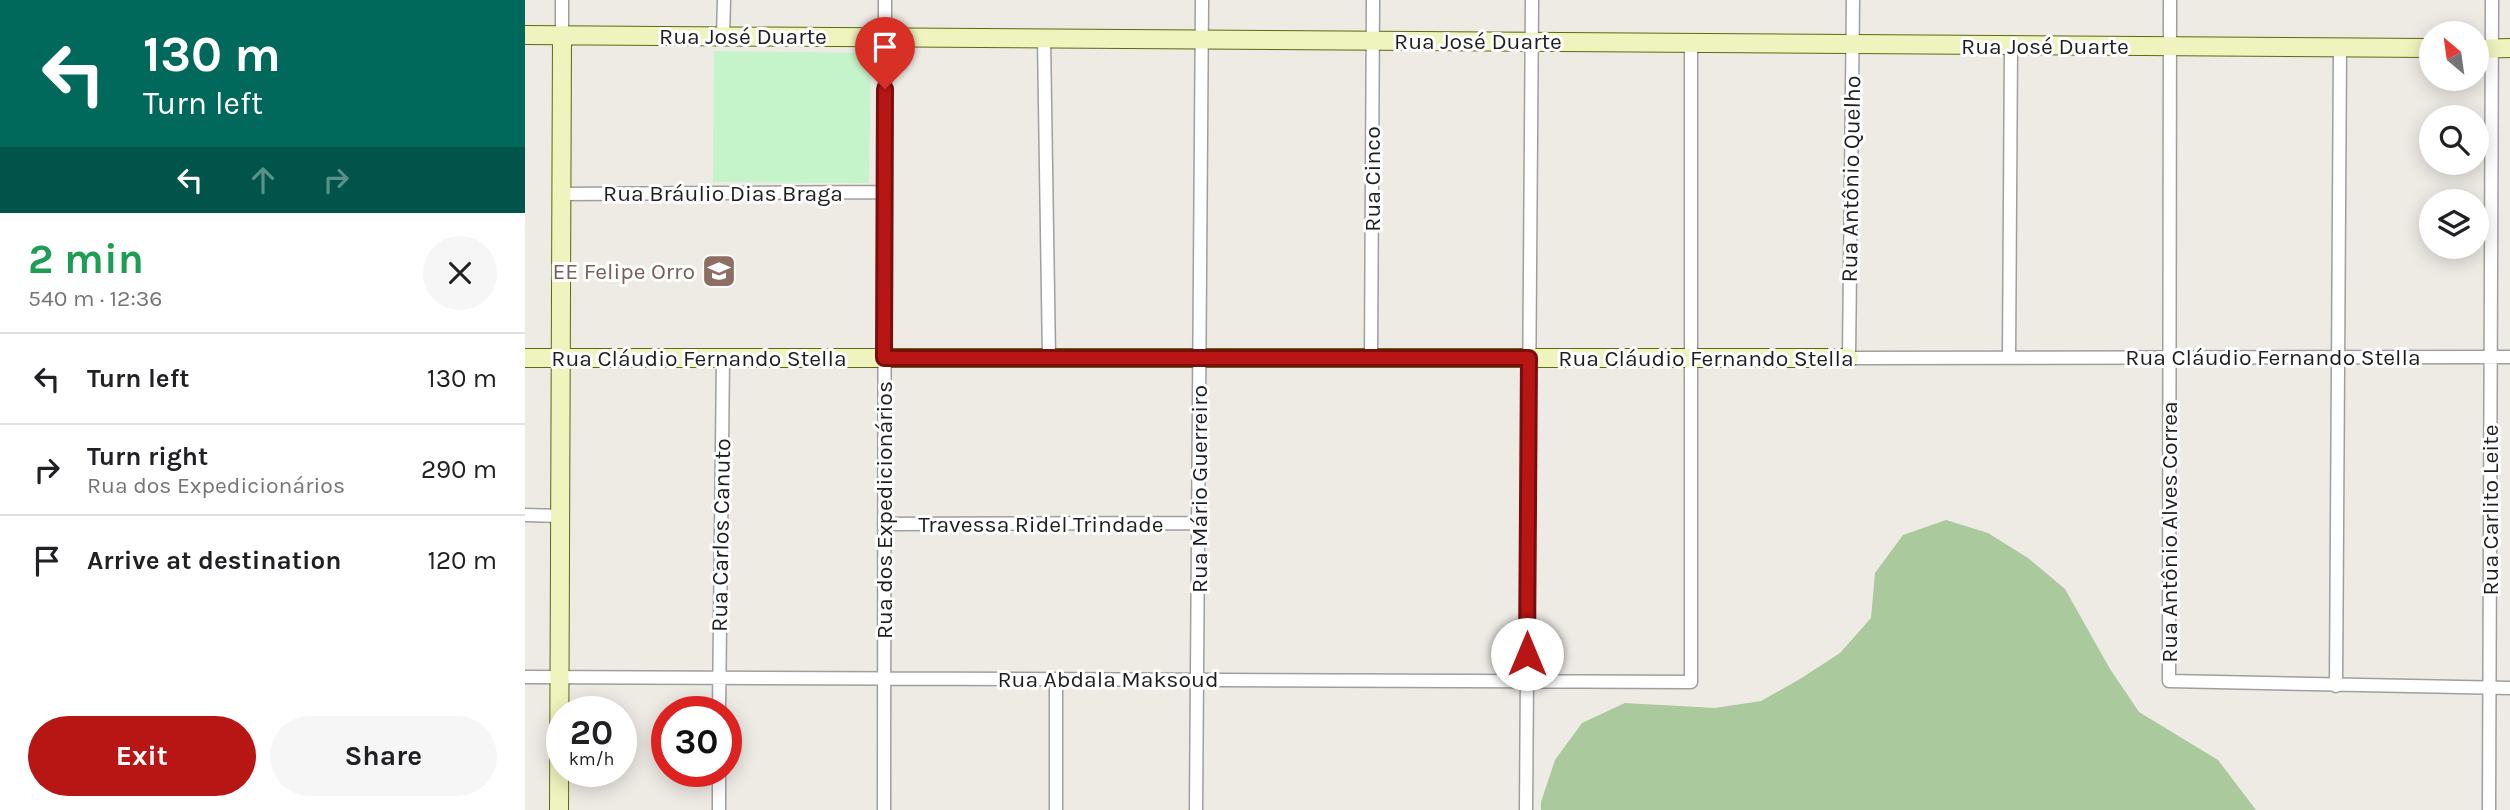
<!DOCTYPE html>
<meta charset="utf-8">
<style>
body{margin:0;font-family:Karla,sans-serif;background:#f6f6f6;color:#202124;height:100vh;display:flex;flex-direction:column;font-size:26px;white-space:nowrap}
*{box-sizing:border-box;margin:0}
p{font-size:23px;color:#757577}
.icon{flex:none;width:38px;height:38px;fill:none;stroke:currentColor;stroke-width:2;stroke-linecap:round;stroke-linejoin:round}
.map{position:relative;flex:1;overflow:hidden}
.drawer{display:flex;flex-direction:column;background:#fff;width:525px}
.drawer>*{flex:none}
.banner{background:#00695c;color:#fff;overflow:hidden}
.needle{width:46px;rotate:331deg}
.controls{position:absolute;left:1894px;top:21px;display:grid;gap:14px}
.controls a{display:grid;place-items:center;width:70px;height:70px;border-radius:50%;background:#fff;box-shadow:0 4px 18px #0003;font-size:35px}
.speed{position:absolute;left:21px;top:696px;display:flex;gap:14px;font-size:35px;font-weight:700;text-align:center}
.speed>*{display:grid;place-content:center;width:91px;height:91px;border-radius:50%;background:#fff;box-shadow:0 4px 18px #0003;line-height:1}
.speed small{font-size:18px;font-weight:400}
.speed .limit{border:10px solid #d22;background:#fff;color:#111}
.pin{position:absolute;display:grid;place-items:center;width:60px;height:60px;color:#fff;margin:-72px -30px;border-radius:50% 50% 50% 0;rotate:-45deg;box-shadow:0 0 7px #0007}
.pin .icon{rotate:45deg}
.me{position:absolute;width:77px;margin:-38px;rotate:0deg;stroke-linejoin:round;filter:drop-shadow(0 0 5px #0008)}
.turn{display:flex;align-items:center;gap:24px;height:147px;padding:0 28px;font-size:32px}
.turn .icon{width:91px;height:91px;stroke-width:2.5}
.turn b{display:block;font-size:49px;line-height:60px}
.lanes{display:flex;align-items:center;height:66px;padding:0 28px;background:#0003;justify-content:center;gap:35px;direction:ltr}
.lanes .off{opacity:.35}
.round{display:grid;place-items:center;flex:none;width:74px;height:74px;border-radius:37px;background:#f6f6f6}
.summary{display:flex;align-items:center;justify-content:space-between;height:119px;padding:0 28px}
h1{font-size:42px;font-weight:700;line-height:52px;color:#1e9e55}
.primary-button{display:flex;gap:14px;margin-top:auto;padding:14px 28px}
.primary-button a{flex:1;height:80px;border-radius:42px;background:#b81614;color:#fff;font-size:28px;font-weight:700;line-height:80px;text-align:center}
.primary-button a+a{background:#f6f6f6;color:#202124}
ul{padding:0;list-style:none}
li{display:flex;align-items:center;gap:21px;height:91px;padding:0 28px;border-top:2px solid #e0e0e0}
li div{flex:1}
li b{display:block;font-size:26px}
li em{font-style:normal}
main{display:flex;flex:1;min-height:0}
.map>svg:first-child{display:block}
</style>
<main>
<section class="drawer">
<div class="banner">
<div class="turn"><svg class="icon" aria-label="left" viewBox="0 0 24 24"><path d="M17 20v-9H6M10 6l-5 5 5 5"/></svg><div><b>130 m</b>Turn left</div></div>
<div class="lanes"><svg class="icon" aria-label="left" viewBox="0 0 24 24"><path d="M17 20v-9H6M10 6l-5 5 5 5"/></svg><svg class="icon off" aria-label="ahead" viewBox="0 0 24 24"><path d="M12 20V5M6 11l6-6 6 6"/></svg><svg class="icon off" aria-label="right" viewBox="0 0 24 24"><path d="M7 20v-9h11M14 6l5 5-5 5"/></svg></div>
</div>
<div class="summary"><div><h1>2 min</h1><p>540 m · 12:36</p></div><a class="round"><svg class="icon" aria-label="close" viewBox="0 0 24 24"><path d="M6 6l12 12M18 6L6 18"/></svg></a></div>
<ul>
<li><svg class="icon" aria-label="left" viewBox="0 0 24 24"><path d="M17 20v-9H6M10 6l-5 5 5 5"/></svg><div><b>Turn left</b></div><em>130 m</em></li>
<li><svg class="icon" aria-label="right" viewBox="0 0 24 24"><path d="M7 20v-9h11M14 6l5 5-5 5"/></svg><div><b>Turn right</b><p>Rua dos Expedicionários</p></div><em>290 m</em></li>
<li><svg class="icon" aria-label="arrive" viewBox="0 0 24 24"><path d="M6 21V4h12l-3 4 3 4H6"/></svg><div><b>Arrive at destination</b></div><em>120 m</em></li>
</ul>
<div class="primary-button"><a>Exit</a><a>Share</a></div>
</section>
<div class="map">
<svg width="1985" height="810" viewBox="0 0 1985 810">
<rect width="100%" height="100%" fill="#eeebe5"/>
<path fill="#aac99d" d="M 1421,520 L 1463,533 L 1503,558 L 1540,589 L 1585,669 L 1614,712 L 1693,760 L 1731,810 L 1016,810 L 1016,802 L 1030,760 L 1057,723 L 1100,703 L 1190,708 L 1236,701 L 1275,679 L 1315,653 L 1346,618 L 1350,573 L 1378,535 Z"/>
<path fill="#c6f4ca" d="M 189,51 L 346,53 L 344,183 L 188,182 Z"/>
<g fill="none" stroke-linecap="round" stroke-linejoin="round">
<g stroke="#9f9f9f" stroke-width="15">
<path id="street" d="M 1328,0 L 1324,358 L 1985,357
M 1645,0 L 1644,681 L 1985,688
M 37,35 L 37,0
M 198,36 L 199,0
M 519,39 L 524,358
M 36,194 L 360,192
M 846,358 L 848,0
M 1484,358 L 1486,45
M 0,515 L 35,516
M 359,524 L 673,523
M 0,677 L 1166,682 L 1166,43
M 1811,686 L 1815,48
M 194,712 L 198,358
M 194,810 L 194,772
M 359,810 L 360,0
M 531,810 L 531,679
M 671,810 L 677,0
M 1001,810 L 1007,0
M 1964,810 L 1967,0"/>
</g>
<g stroke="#5f6a0f" stroke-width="20">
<path id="secondary" d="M 0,35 L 1906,48
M 1951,49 L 1985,48
M 0,358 L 1324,358
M 34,810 L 37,35"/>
</g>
<use href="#street" stroke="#fff" stroke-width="12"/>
<use href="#secondary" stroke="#eff3bd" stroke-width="18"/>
</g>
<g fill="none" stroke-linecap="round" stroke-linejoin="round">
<g stroke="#780e0d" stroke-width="18">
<path id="route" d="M 360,89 L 359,358 L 1004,358 L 1002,654"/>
</g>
<use href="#route" stroke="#b81614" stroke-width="12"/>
</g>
<defs>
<g id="school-square" transform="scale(1.75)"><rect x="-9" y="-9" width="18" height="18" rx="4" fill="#8d6e63" stroke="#fff"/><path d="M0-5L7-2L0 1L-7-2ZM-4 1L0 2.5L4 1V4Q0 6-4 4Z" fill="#fff"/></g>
</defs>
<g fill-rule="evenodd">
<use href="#school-square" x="194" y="271"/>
</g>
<g text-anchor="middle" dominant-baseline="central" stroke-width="6" stroke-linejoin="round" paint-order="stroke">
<g font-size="23" fill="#1e1e1e" stroke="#fff">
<text x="218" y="36">Rua José Duarte</text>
<text x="953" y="41">Rua José Duarte</text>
<text x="1520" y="46">Rua José Duarte</text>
<text transform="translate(847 179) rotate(-90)">Rua Cinco</text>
<text transform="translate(1326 179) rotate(-89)">Rua Antônio Quelho</text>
<text x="198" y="193">Rua Bráulio Dias Braga</text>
<text x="1748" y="357">Rua Cláudio Fernando Stella</text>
<text x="174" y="358">Rua Cláudio Fernando Stella</text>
<text x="1181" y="358">Rua Cláudio Fernando Stella</text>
<text transform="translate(674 489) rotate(-90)">Rua Mário Guerreiro</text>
<text transform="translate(359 510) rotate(-90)">Rua dos Expedicionários</text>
<text transform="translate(1965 510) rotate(-90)">Rua Carlito Leite</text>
<text x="516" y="524">Travessa Ridel Trindade</text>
<text transform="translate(1644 532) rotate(-90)">Rua Antônio Alves Correa</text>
<text transform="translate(196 535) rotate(-89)">Rua Carlos Canuto</text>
<text x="583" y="679">Rua Abdala Maksoud</text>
</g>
<g font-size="23" fill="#785e54" stroke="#fff" text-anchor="end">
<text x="170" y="271">EE Felipe Orro</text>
</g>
</g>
</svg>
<div class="controls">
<a><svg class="needle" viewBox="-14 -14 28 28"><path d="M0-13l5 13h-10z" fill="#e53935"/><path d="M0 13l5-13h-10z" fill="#757577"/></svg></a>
<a><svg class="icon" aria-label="search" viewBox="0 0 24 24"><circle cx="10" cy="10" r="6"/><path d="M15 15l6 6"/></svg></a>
<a><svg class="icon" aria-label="layers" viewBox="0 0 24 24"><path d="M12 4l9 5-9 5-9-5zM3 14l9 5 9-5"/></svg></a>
</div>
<div class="speed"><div>20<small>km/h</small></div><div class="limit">30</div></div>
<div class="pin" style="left:360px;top:89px;background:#d93025"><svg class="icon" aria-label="arrive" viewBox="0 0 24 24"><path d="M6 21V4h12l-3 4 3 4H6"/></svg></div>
<svg class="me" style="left:1002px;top:654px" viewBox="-20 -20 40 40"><circle r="19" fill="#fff"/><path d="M0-13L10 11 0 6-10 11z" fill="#b81614"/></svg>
</div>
</main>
